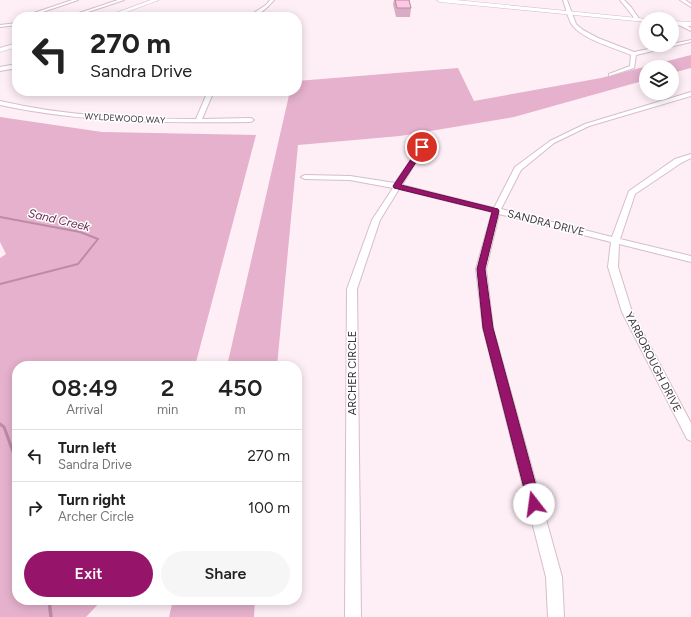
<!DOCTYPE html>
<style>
body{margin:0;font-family:Figtree,sans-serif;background:#f6f6f6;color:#222;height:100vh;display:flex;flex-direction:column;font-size:15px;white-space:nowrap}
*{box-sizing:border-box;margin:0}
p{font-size:13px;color:#767676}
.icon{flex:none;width:22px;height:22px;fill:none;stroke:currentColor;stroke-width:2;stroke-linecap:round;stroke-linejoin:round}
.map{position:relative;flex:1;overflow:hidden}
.drawer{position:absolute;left:12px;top:361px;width:290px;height:244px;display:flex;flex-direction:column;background:#fff;border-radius:16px;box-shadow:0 2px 10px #0003}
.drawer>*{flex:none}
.top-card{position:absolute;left:12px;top:12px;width:290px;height:84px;border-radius:16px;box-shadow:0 2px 10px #0003;background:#fff;color:#222;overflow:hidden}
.controls{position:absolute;left:639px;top:12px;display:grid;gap:8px}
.controls a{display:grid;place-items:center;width:40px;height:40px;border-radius:50%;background:#fff;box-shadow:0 2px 10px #0003;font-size:20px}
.pin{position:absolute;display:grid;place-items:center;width:34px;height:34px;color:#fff;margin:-17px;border:2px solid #fff;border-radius:50%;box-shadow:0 1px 4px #0007}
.me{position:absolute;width:44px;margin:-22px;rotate:345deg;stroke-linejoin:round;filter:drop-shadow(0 0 3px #0008)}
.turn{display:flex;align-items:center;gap:14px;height:84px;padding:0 12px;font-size:18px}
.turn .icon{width:52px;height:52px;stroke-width:2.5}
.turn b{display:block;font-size:28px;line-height:34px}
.eta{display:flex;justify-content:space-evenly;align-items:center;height:68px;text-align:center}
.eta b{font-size:24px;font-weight:600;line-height:28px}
.action{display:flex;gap:8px;margin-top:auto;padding:8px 12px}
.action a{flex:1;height:46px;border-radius:24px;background:#97146b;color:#fff;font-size:16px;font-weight:600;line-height:46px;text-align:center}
.action a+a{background:#f6f6f6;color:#222}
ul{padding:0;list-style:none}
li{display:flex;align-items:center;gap:12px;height:52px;padding:0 12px;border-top:1px solid #e0e0e0}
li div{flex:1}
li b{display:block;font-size:15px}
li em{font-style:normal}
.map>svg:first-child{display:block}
</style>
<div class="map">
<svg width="691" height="617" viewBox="0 0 691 617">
<rect width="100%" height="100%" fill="#feeef6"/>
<path fill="#e5b1cc" d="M 691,55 L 691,68 L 672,73 L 672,67 L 646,67 L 646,80 L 514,117 L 400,136 L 298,145 L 277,366 L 227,366 L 290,91 L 297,91 L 297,81 L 458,68 L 474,101 L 601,78 Z
M 0,117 L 102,132 L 256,135 L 195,366 L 17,366 L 17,600 L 102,600 L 86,617 L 0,617 L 0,258 L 6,254 L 0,242 Z
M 173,600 L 255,600 L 254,617 L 169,617 Z"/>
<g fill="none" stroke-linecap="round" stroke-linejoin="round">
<path stroke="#bc8ba5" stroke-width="2" d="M 0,217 L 80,232 L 98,239 L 78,264 L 0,284"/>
<path stroke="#bc8ba5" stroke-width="3" d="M 0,424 L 4,427 L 11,446"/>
<path stroke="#bc8ba5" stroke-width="3.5" d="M 11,445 L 17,463
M 49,600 L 51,617"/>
<g stroke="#d6bec9" stroke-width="2">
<path id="street" d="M 72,0 L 78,0 L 28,17 L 22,17 Z
M 118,0 L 124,0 L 76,16 L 73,15 Z
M 270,0 L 274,0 C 268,7 258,17 248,17 L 267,4 Z
M 563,0 L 567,0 L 576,24 L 583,30 L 598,38 L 634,52 L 691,40 L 691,42 L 636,55 L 634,68 L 609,76 L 609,74 L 630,66 L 631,55 C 615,48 584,40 573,26 C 568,20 566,8 563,0 Z
M 620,0 L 624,0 L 631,7 L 640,20 L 636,20 Z
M 680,0 L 685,0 L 691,4 L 691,7 Z
M 209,16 L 226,16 L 228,17 L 207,17 Z
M 17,23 L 17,25 L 0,27 L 0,25 Z
M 679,23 L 683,23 L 691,28 L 691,31 L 679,25 Z
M 11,65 L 17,66 L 17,70 L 11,69 L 0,71 L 0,67 Z
M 208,91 L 214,91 L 202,119 L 251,118 L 254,120 L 251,122 C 166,123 83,123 0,105 L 0,101 C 65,116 130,119 196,119 Z
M 691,92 L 691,96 L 589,126 L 554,143 L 521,170 L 501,209 L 612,237 L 629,191 L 675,159 L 691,154 L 691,158 L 681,163 L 635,194 L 620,239 L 691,256 L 691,262 L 619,244 L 618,267 L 632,312 L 691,423 L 691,441 L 687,439 L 622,312 L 608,267 L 611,242 L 499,214 L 486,269 L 493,328 L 562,577 L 564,617 L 548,617 L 546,577 L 483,328 L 476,269 L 492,212 L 399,189 L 380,220 L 357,289 L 361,617 L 345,617 L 347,289 L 372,220 L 393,188 L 350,180 L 305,179 L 301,177 L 305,175 L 350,176 L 395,183 L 420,146 L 422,145 L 425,147 L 402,185 L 494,208 L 515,167 L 550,141 L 585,124 Z"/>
</g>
<g stroke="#d6bec9" stroke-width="1">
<path id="secondary" d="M 151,0 L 159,0 L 113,17 L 105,17 Z
M 437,0 L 456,0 L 648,19 L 646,19 L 646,22 L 440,2 Z
M 672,21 L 691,22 L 691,26 L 672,25 Z
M 17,43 L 17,47 L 0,52 L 0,48 Z"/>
</g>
<use href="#street" fill="#fff" fill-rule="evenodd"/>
<use href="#secondary" fill="#fff" fill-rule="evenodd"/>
</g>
<path fill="#daacc4" d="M 394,0 L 409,0 L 411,8 L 410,17 L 396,17 L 393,4 Z"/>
<path fill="#fec8e4" stroke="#b28ca0" d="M 395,0 L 409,0 L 411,8 L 397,8 Z"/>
<path fill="#97146b" stroke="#620d46" d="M 422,145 L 426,147 L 401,185 L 498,209 L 499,211 L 485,269 L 493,328 L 541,504 L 539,508 L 534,510 L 530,508 L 528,504 L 483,328 L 477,269 L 492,212 L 394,188 L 393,186 L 420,146 Z"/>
<g text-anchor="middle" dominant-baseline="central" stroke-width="3" stroke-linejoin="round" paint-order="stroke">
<g font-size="9" fill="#3d3439" stroke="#fff">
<text transform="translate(125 118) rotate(3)">WYLDEWOOD WAY</text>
</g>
<g font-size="11" fill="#3d3439" stroke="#fff">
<text transform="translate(546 223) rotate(14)">SANDRA DRIVE</text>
<text transform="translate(653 362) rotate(63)">YARBOROUGH DRIVE</text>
<text transform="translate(352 373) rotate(-90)">ARCHER CIRCLE</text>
</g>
<g font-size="12" font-style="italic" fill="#692b50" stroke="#fff">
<text transform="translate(59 220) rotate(13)">Sand Creek</text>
</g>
</g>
</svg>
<div class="controls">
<a><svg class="icon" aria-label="search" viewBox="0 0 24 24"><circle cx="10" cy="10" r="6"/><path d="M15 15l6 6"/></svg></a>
<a><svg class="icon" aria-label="layers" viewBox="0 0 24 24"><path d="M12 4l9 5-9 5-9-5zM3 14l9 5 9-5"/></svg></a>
</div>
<div class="pin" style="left:422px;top:147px;background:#d93025"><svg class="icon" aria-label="arrive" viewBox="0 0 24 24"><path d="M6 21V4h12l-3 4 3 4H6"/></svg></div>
<svg class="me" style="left:534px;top:504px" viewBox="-20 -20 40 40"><circle r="19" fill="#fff"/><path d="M0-13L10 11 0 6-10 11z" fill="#97146b"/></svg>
<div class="top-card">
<div class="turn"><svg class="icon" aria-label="left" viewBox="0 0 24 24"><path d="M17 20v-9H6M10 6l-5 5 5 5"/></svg><div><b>270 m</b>Sandra Drive</div></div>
</div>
<section class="drawer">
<div class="eta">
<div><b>08:49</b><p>Arrival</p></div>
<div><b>2</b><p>min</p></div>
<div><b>450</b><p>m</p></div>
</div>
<ul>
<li><svg class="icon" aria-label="left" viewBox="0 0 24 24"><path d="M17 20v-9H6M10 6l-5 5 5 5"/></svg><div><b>Turn left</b><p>Sandra Drive</p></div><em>270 m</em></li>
<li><svg class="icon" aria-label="right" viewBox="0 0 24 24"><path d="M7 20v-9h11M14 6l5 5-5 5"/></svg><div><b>Turn right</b><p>Archer Circle</p></div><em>100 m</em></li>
</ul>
<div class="action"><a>Exit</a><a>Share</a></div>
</section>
</div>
